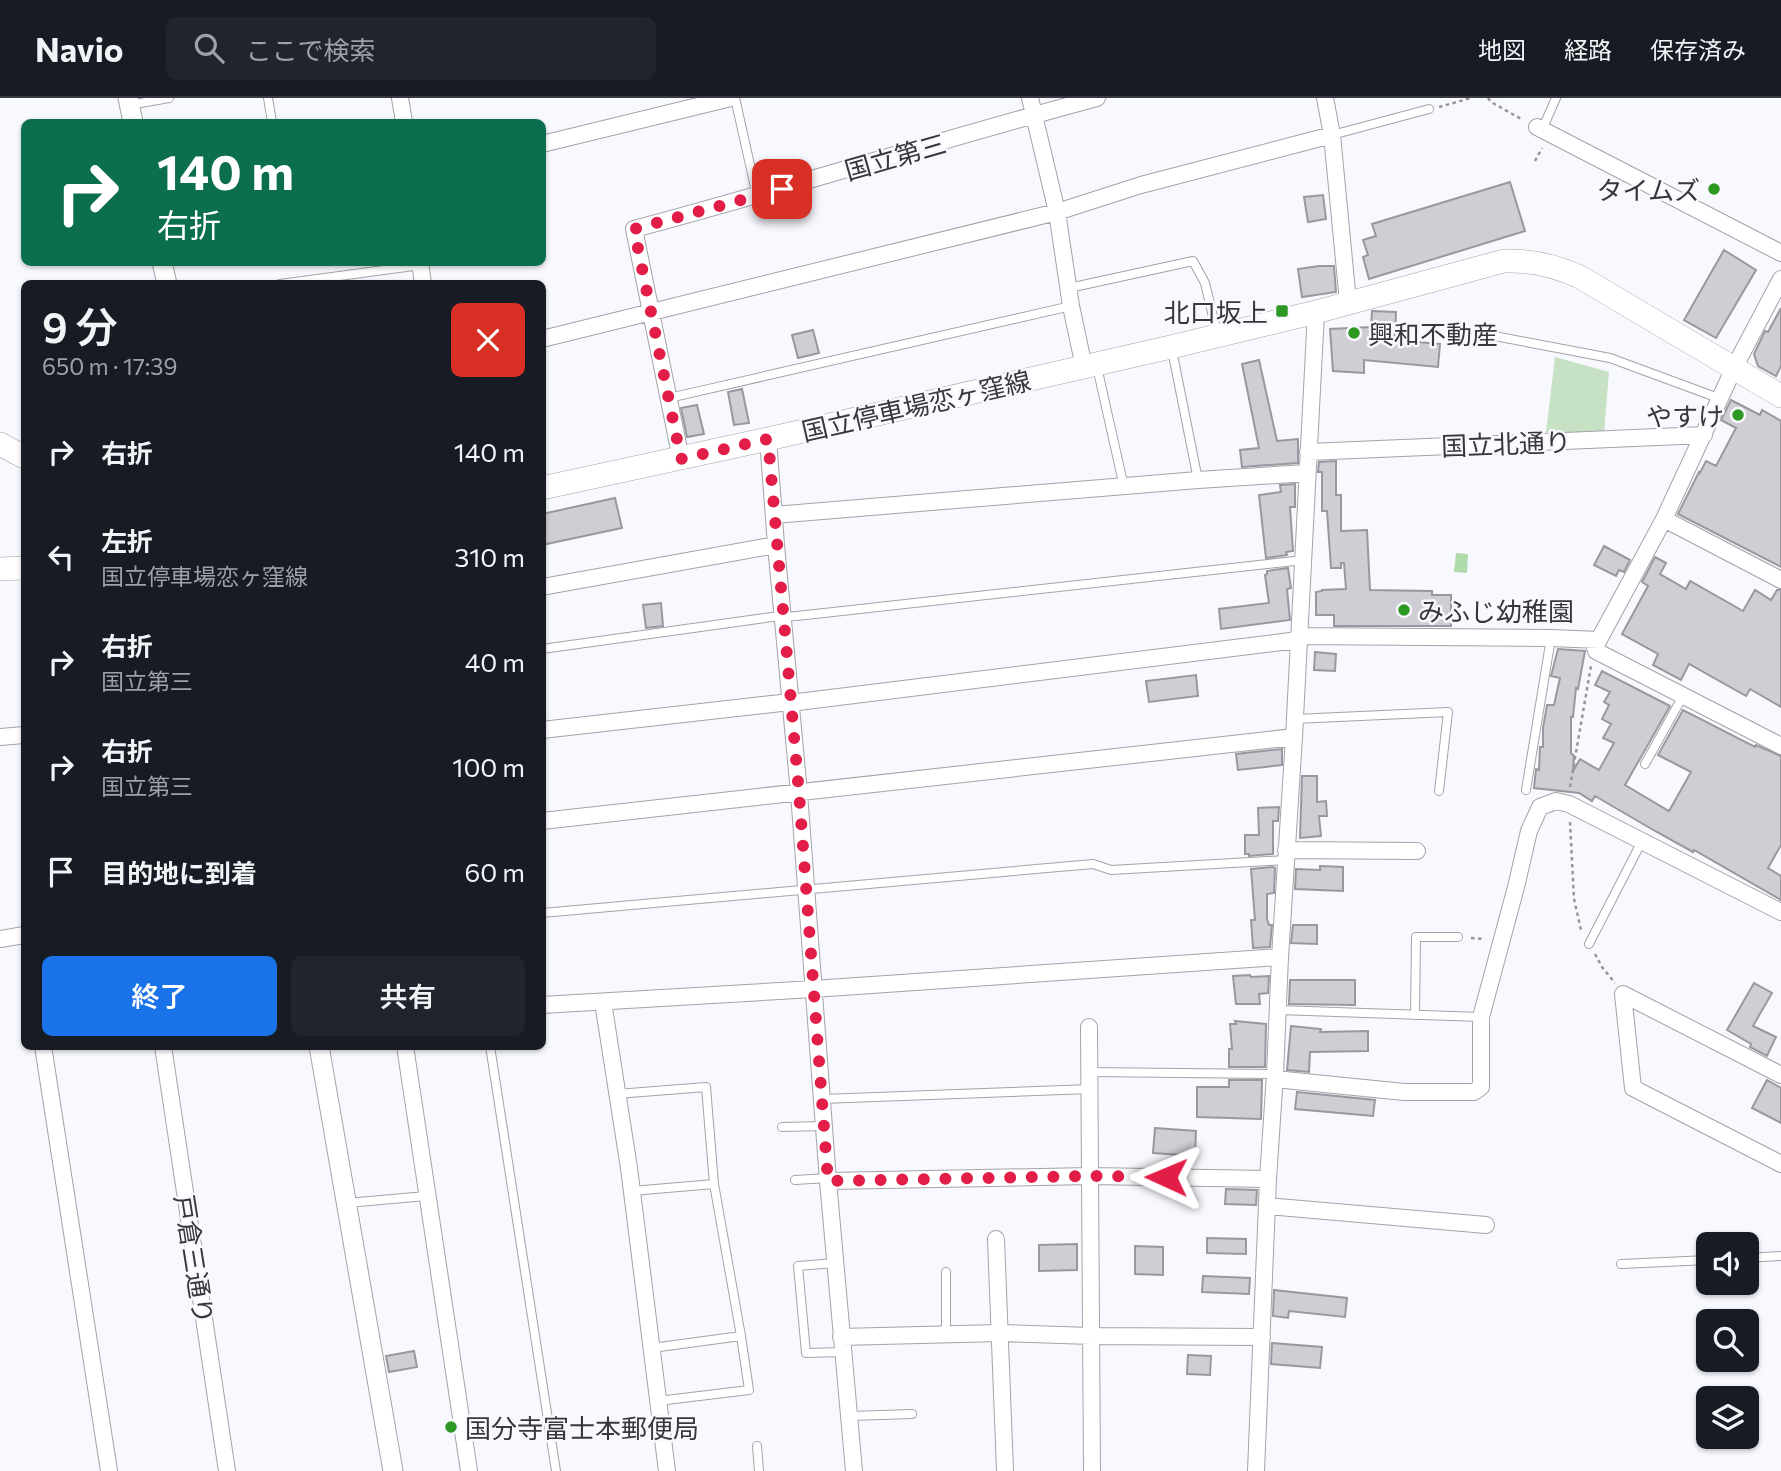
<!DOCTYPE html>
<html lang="ja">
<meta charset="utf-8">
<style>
body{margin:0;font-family:Commissioner,"Noto Sans JP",sans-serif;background:#20242c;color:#f1f3f6;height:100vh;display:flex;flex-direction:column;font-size:26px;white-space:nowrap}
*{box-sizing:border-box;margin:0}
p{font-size:23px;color:#9ea1a6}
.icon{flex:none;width:38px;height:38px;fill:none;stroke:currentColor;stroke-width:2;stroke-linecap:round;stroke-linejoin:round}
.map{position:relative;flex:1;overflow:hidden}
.sheet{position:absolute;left:21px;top:182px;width:525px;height:770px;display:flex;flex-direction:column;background:#171b24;border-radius:10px;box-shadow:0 2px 5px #0004}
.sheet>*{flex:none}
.banner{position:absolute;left:21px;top:21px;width:525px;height:147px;border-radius:10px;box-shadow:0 2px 5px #0004;background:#0b6e4f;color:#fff;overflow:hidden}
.tools{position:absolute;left:1696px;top:1134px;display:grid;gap:14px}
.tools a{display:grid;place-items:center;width:63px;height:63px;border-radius:10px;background:#171b24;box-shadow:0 2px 5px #0004;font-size:35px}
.pin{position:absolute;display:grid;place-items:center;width:60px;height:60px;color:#fff;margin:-30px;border-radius:14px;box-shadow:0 4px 10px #0006}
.me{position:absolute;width:77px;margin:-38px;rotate:271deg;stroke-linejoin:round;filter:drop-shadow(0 0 5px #0008)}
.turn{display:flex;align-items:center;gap:24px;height:147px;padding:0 21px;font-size:32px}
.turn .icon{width:91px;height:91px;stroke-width:2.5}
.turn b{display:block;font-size:49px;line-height:60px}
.round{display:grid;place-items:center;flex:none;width:74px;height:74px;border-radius:10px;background:#20242c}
.head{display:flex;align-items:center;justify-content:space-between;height:119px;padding:0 21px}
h1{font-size:42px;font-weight:600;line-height:52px}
.button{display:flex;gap:14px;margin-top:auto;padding:14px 21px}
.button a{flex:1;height:80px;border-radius:10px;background:#1a73e8;color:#fff;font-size:28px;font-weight:600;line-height:80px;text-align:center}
.button a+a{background:#20242c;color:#f1f3f6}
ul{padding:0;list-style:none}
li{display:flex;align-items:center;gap:21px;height:105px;padding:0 21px}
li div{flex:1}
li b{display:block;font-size:26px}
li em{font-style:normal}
header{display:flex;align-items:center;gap:42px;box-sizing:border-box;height:98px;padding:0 35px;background:#171b24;border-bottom:2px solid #363941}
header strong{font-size:33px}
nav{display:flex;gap:38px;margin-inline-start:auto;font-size:24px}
.search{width:490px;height:63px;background:#20242c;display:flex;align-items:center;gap:18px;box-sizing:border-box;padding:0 24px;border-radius:10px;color:#9ea1a6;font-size:26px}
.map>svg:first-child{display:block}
</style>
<header>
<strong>Navio</strong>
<div class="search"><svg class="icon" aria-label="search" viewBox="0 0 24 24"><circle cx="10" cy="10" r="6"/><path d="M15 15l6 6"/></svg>ここで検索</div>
<nav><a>地図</a><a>経路</a><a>保存済み</a></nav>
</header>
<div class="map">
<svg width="1781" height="1373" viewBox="0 0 1781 1373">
<rect width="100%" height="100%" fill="#f8f8ff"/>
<path fill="#c6e1c3" d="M 1555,259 L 1609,274 L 1604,335 L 1546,334 Z"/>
<path fill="#afdaaa" d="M 1456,455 L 1468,456 L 1467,475 L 1454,474 Z"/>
<path fill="#ceced4" stroke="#98989e" stroke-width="2" d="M 1510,84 L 1525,133 L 1369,181 L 1363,159 L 1368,157 L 1363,142 L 1376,138 L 1372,126 Z
M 1323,97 L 1326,121 L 1308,124 L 1304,99 Z
M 1724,152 L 1756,172 L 1716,240 L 1684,222 Z
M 1319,168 L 1334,168 L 1336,194 L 1302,199 L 1298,171 Z
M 1781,210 L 1781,268 L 1776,278 L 1758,268 L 1754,256 L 1765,233 L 1768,234 Z
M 1372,213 L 1396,214 L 1395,242 L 1440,246 L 1438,269 L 1364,262 L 1364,275 L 1333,273 L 1330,231 L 1371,229 Z
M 813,232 L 819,255 L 798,260 L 792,237 Z
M 1259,262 L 1277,343 L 1298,341 L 1298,365 L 1242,369 L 1240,352 L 1259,350 L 1242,266 Z
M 742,291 L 749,325 L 734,327 L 728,294 Z
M 1731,302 L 1760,317 L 1762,312 L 1781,323 L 1781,469 L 1678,416 L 1699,374 L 1700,375 L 1706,363 L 1716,368 L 1736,330 L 1721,322 Z
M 697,307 L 704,336 L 687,339 L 681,310 Z
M 1336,363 L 1336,397 L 1341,397 L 1341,433 L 1367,432 L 1370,492 L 1432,493 L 1432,497 L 1451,497 L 1451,528 L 1334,528 L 1334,517 L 1316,517 L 1316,494 L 1322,493 L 1322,492 L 1346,491 L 1344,465 L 1341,465 L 1341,470 L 1331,470 L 1327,413 L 1322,413 L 1322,374 L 1318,374 L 1319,364 Z
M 1295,386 L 1295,409 L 1290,409 L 1293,453 L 1286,454 L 1287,457 L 1266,460 L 1259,397 L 1281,394 L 1280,387 Z
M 615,400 L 622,430 L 542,447 L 542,416 Z
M 1604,448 L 1630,462 L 1624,474 L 1619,472 L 1616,478 L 1594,467 Z
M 1655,459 L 1666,465 L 1660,476 L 1686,491 L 1690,483 L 1743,513 L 1755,492 L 1771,502 L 1777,492 L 1781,492 L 1781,609 L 1750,591 L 1746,598 L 1689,566 L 1681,582 L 1653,567 L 1658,556 L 1622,536 L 1648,488 L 1642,484 Z
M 1288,470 L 1291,490 L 1287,491 L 1290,522 L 1221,531 L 1219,511 L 1269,505 L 1265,477 L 1267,476 L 1267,473 Z
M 661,505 L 663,528 L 646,530 L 643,507 Z
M 1558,551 L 1585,553 L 1578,591 L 1576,590 L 1573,619 L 1571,619 L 1571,655 L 1574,658 L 1573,673 L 1580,661 L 1599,672 L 1614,645 L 1603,640 L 1611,626 L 1602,621 L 1609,607 L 1604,604 L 1610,594 L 1595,587 L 1602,573 L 1670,608 L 1625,687 L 1669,713 L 1691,674 L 1658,657 L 1683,612 L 1755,649 L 1756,647 L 1781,658 L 1781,747 L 1768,770 L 1781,778 L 1781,802 L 1694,752 L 1693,754 L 1655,733 L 1595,698 L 1592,703 L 1579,695 L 1534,690 L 1536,671 L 1539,672 L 1540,649 L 1543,649 L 1543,630 L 1547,607 L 1554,607 L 1560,580 L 1551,578 Z
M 1315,554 L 1336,556 L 1335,573 L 1314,572 Z
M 1196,577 L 1198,598 L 1149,604 L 1146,583 Z
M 1282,651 L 1282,667 L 1238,672 L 1236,656 Z
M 1302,678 L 1317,678 L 1317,704 L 1326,703 L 1327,718 L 1319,718 L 1321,738 L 1300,740 Z
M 1279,709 L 1278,723 L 1273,723 L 1273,756 L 1249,758 L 1249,756 L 1245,756 L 1245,737 L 1259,737 L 1258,710 Z
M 1320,768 L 1343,769 L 1343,793 L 1295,791 L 1296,771 L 1320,772 Z
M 1273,769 L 1275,770 L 1274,795 L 1267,796 L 1267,821 L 1269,827 L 1272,827 L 1270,849 L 1253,850 L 1251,822 L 1255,822 L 1251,771 Z
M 1293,827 L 1317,827 L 1317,846 L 1291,845 Z
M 1250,877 L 1251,879 L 1269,878 L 1268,895 L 1259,896 L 1260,906 L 1236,906 L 1233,878 Z
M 1290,882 L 1355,882 L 1355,907 L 1289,906 Z
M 1754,885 L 1772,895 L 1753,928 L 1776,939 L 1767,958 L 1750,949 L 1751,946 L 1727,932 Z
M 1235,923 L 1266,926 L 1265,969 L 1229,969 L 1229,951 L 1232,951 L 1230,926 L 1236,926 Z
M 1291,928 L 1321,931 L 1320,934 L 1368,933 L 1368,953 L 1310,954 L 1309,974 L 1287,972 Z
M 1229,982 L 1262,982 L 1261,1021 L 1197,1019 L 1197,989 L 1229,989 Z
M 1767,982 L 1781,990 L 1781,1025 L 1752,1010 Z
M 1297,994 L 1375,1002 L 1373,1018 L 1295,1011 Z
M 1155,1030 L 1196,1033 L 1195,1058 L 1153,1055 Z
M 1226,1091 L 1257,1092 L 1256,1107 L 1225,1106 Z
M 1207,1140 L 1246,1141 L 1246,1156 L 1207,1155 Z
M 1077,1146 L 1077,1172 L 1039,1173 L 1039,1147 Z
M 1135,1148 L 1163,1149 L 1163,1177 L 1135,1176 Z
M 1203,1178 L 1250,1180 L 1249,1196 L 1202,1194 Z
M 1274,1192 L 1347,1200 L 1345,1219 L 1289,1213 L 1288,1220 L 1273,1218 Z
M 1272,1245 L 1322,1249 L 1320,1270 L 1271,1266 Z
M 414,1253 L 417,1269 L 389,1274 L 386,1258 Z
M 1188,1257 L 1211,1258 L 1210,1277 L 1187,1276 Z"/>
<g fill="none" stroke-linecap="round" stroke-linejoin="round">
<g stroke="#a3a3a9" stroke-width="10">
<path id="service" d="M 268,0 L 272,24
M 735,0 L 757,98
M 129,7 L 169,0
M 1542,32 L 1556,0
M 1332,37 L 1429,11
M 280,186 L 421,167
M 1069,190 L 1193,163 L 1205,185 L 1217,235
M 1484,236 L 1610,260 L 1721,301
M 1172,252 L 1198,382
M 1097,269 L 1124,389
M 669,300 L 1071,208
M 542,551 L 772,519 L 797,518 L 1303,462
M 1295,621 L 1448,614 L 1439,693
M 1645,666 L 1683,598
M 1526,692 L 1551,540
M 542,815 L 1093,766 L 1111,772 L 1286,762
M 1589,846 L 1642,743
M 1278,912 L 1481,919
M 1415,917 L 1416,839 L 1458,839
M 490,948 L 556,1373
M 1090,974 L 1275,976
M 617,996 L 706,989 L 714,1086 L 741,1238 L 749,1292 L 658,1303
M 822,1001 L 1090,991
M 782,1029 L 824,1028
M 795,1082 L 828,1080
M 632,1093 L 714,1086
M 347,1105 L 426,1098
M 1746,1160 L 1781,1158
M 835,1165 L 798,1168 L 806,1255 L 844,1254
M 1621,1166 L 1708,1162
M 946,1174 L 946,1236
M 652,1250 L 741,1238
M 850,1318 L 912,1316
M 757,1348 L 759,1373"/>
</g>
<g stroke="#a3a3a9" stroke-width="18">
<path id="minor" d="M 400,0 L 404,24
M 1030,0 L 1057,114 L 1071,208 L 1084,269
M 1325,0 L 1332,37 L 1348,204
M 1537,29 L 1781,155
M 542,46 L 731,0
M 420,164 L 423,186
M 1781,181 L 1734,270 L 1664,421 L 1595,549 L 1596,553 L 1781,648
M 542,241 L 1057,114 L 1141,87 L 1332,37
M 768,341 L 776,447 L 799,695 L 828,1083 L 854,1373
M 1308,354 L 1704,337
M 681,361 L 634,131 C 789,90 942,41 1097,0
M 774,417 L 1198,382 L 1307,375
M 1664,421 L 1781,482
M 542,489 L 776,447
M 1298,538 L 1551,540 L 1599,542
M 542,632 L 781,605 L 790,605 L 1298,542
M 0,639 L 24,637
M 542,723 L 1294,639
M 1286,752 L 1417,753
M 0,841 L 24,837
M 603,904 L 629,1070 L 667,1373
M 542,907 L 813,891 L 1280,859
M 1089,929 L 1092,1373
M 43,948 L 109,1373
M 163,948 L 227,1373
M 405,948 L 469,1373
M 1781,977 L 1623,896 L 1633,990 L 1781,1066
M 1275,981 L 1404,994 L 1474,994 L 1481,989 L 1481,919 L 1516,789 L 1529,733 L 1540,709 L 1556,703 L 1569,706 L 1781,814
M 828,1083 L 1090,1078 L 1268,1081
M 1267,1108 L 1486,1127
M 996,1141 L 1005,1373
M 841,1239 L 999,1235 L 1091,1238 L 1262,1239
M 1256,1373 L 1268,1081 L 1275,976 L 1280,859 L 1294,639 L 1316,214"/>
</g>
<g stroke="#a3a3a9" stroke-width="21">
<path id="tertiary" d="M 128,0 L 133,24
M 162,164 L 167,186
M 319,948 L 393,1373"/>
</g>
<g stroke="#a3a3a9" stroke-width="24">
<path id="secondary" d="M 0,346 L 24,359
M 542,390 L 768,341 L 1171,249 L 1316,214 L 1504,163 C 1531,162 1556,168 1580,179 L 1781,298
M 0,471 L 24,470"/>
</g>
<path stroke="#96969b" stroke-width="2.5" stroke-dasharray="3.5 3.5" stroke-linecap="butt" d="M 1488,0 L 1491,4 L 1523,22
M 1439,9 L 1471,0
M 1535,63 L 1542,50
M 1570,689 L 1591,568
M 1570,724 L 1574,801 L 1581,832
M 1471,840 L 1485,841
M 1595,856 L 1602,869 L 1615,885"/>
<use href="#service" stroke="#fff" stroke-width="8"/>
<use href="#minor" stroke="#fff" stroke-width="16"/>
<use href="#tertiary" stroke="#fff" stroke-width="19"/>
<use href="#secondary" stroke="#fff" stroke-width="23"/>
</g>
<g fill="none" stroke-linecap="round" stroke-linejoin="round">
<path stroke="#e11d48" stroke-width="12" stroke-dasharray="0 21.6" d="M 782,91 L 634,131 L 681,361 L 768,341 L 799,695 L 828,1083 L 1090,1078 L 1166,1079"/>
</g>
<g fill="#2d9823" stroke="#f8f8ff" stroke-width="2.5">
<circle cx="1714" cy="91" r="7"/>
<rect x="1275" y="206" width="14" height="14" rx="3.5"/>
<circle cx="1354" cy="235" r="7"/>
<circle cx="1738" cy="317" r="7"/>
<circle cx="1404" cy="512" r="7"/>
<circle cx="451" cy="1329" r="7"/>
</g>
<g text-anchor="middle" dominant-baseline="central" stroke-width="5" stroke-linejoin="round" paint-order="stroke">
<g font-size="26" fill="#38383b" stroke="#f8f8ff">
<text transform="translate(895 58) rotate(-16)">国立第三</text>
<text transform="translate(916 307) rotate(-13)">国立停車場恋ヶ窪線</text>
<text transform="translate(1506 345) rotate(-2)">国立北通り</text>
<text transform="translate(195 1161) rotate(81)">戸倉三通り</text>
</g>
<g font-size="26" fill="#38383b" stroke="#f8f8ff" text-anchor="end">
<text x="1700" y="91">タイムズ</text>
<text x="1268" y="213">北口坂上</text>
<text x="1368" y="235" text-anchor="start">興和不動産</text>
<text x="1724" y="317">やすけ</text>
<text x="1418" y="512" text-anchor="start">みふじ幼稚園</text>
<text x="465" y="1329" text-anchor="start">国分寺富士本郵便局</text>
</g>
</g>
</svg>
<div class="tools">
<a><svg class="icon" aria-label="sound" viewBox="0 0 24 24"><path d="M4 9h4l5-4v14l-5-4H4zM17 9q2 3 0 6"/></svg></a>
<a><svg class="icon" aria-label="search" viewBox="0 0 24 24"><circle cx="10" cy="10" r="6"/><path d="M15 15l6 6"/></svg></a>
<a><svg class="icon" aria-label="layers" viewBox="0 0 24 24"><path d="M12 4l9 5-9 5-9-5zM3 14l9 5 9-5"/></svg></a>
</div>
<div class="pin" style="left:782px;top:91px;background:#d93025"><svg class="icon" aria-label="arrive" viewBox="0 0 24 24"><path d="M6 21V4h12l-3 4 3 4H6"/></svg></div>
<svg class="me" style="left:1166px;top:1079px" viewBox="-20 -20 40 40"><path d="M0-17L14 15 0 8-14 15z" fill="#e11d48" stroke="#fff" stroke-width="4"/></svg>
<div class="banner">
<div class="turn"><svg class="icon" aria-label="right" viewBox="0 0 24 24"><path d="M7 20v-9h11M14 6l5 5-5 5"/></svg><div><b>140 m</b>右折</div></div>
</div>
<section class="sheet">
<div class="head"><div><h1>9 分</h1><p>650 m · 17:39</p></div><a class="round" style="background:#d93025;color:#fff"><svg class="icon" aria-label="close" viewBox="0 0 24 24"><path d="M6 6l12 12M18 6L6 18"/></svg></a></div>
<ul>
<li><svg class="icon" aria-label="right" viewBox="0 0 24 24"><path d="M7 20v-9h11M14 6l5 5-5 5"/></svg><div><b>右折</b></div><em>140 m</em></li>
<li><svg class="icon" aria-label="left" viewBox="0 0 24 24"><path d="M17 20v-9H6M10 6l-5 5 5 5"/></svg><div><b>左折</b><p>国立停車場恋ヶ窪線</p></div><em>310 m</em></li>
<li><svg class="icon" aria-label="right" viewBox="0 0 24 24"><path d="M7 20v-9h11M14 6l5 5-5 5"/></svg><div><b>右折</b><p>国立第三</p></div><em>40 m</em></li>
<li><svg class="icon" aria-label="right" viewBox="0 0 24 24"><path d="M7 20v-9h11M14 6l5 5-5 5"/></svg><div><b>右折</b><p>国立第三</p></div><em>100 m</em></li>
<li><svg class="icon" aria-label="arrive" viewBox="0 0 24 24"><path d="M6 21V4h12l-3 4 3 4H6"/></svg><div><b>目的地に到着</b></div><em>60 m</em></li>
</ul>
<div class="button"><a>終了</a><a>共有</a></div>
</section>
</div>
